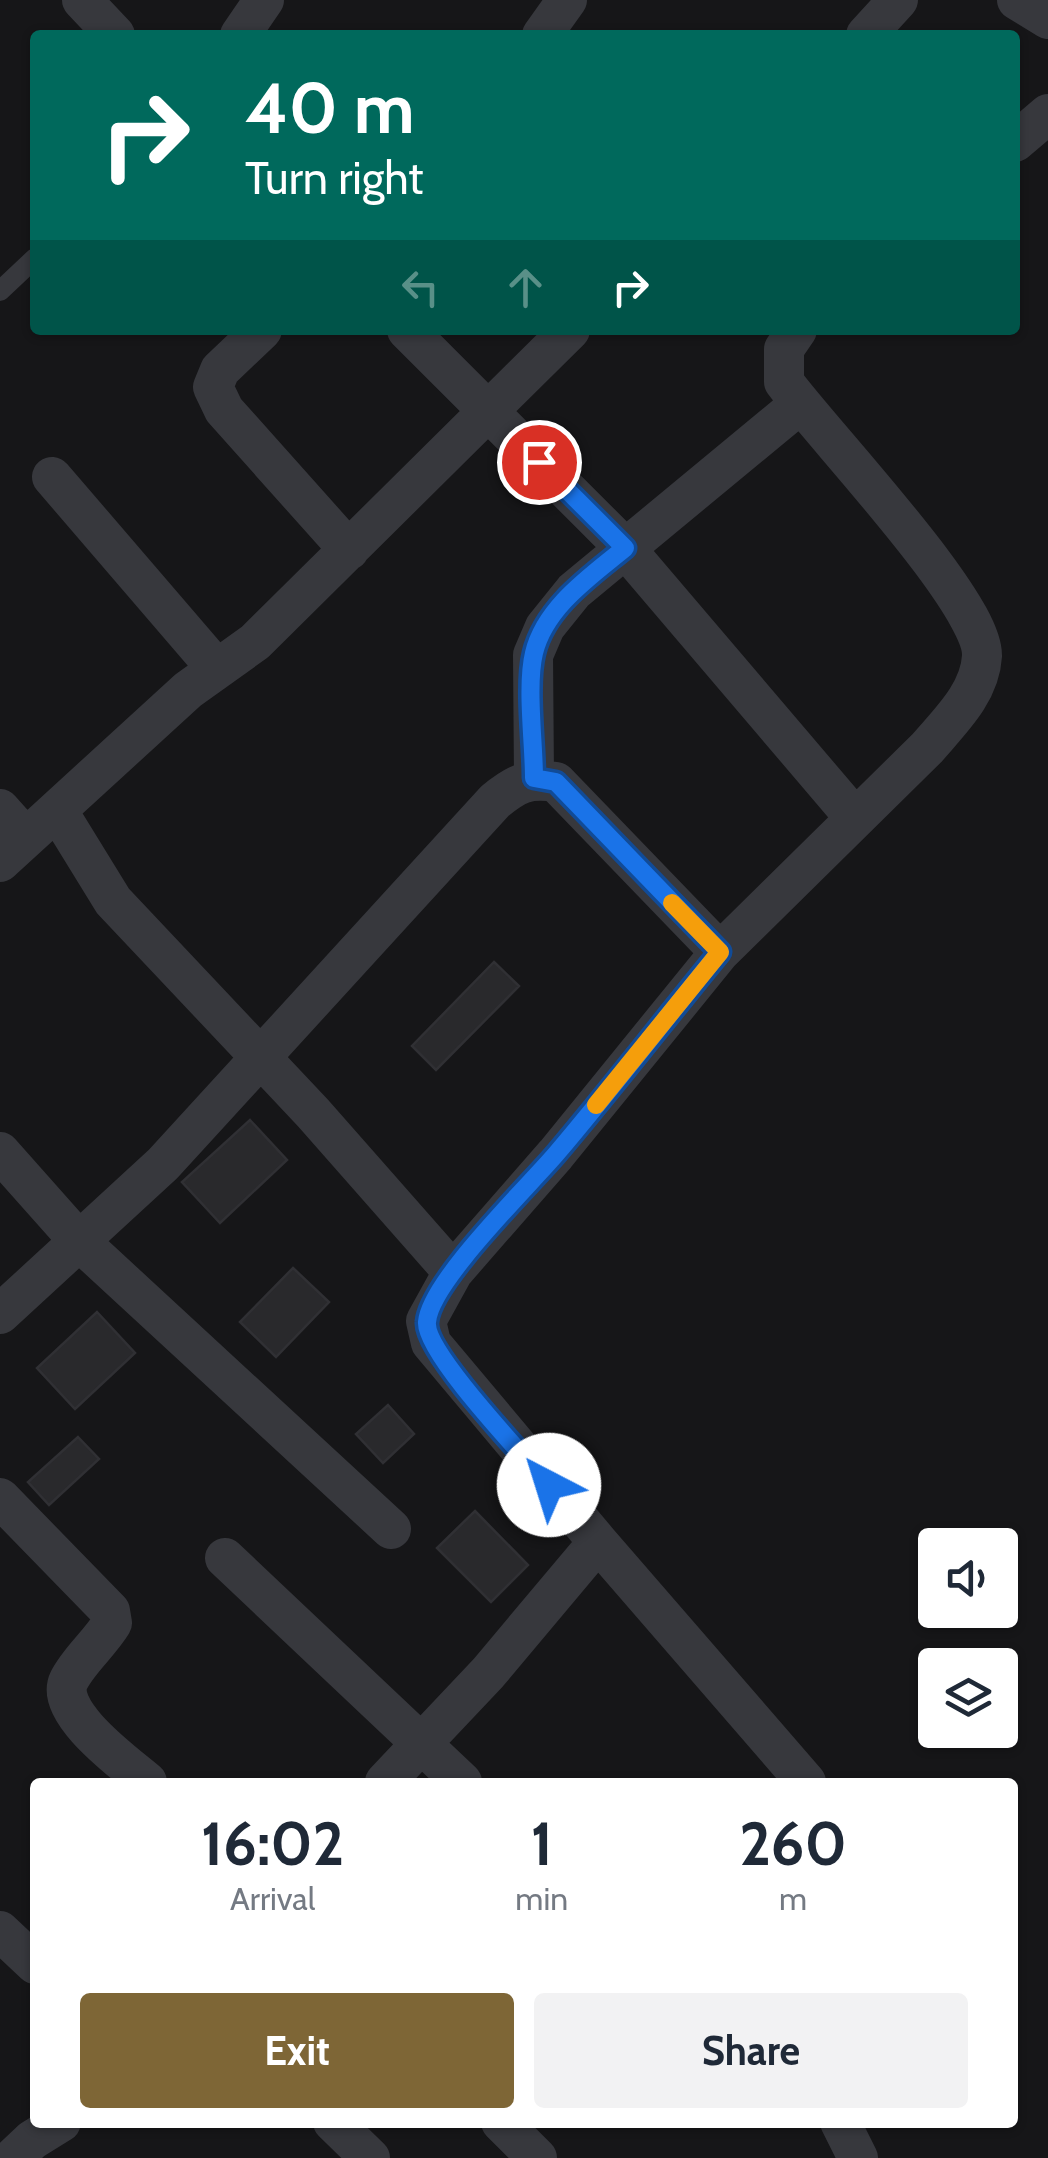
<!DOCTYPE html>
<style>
body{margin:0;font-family:Cabin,sans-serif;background:#f2f2f3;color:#1f2937;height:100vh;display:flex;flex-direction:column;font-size:38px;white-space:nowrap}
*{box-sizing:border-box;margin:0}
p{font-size:32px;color:#747a83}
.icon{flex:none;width:55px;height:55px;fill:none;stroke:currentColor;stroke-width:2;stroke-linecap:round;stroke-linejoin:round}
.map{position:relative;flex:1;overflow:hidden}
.panel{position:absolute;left:30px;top:1778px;width:988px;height:350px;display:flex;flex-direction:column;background:#fff;border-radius:10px;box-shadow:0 2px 8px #0004}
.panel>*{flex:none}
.hud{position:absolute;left:30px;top:30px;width:990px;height:305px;border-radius:10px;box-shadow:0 2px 8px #0004;background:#00695c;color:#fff;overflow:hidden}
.fabs{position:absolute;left:918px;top:1528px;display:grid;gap:20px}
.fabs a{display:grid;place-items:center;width:100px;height:100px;border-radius:10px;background:#fff;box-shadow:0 2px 8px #0004;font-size:50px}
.pin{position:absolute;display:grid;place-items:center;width:85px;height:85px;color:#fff;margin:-42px;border:5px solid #fff;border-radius:50%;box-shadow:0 2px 10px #0007}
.me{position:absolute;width:110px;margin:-55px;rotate:320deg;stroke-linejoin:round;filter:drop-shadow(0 0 8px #0008)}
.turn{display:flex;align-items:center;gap:35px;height:210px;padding:0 50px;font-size:45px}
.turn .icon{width:130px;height:130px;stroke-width:2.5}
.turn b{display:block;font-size:70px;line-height:85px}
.lanes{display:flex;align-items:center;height:95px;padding:0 50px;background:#0003;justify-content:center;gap:50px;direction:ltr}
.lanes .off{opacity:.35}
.eta{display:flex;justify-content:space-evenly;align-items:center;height:170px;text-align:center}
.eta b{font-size:60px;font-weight:700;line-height:70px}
.primary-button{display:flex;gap:20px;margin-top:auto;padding:20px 50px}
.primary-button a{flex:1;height:115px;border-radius:10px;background:#7e6636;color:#fff;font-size:40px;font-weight:700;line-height:115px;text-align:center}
.primary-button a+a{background:#f2f2f3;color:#1f2937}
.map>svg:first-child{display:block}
</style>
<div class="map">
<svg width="1048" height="2158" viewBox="0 0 1048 2158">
<rect width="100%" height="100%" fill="#161618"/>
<path fill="#29292c" stroke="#303034" stroke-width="2.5" d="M 494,962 L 519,986 L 436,1070 L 412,1046 Z
M 250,1120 L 287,1160 L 220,1223 L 182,1182 Z
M 293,1268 L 329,1302 L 276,1357 L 240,1322 Z
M 97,1312 L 135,1353 L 75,1409 L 37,1368 Z
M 388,1405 L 414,1434 L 383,1463 L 356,1434 Z
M 78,1437 L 99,1459 L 49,1505 L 28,1482 Z
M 475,1511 L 528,1565 L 491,1602 L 437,1548 Z"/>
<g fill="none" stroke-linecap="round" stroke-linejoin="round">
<path stroke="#37383d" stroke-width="20" d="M 0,291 L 35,258"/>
<path stroke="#37383d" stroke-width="40" d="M 82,0 L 115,35
M 1017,0 L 1048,19
M 240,35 L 264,0
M 542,35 L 567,0
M 866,35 L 898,0
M 1015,142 L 1048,114
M 262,330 L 220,370 L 213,387 L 224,410 L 349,550
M 407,330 L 625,548 L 855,818
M 52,477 L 217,669
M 534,778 L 533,655 L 545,627 L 574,591 L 800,404
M 0,809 L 26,838
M 57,810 L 113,901 L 313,1113 L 453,1272
M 0,862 L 188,690 L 255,642 L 570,330
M 0,1152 L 79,1241 L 391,1529
M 0,1314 L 163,1164 L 495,801 C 517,783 528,778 556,782 L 720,952
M 0,1498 L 110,1611 L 112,1623 C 100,1643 79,1660 69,1680 C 53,1712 126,1764 147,1782
M 598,1542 L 806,1782
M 225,1558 L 462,1782
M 385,1782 L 488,1673 L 598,1542 L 431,1343 L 426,1321 L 453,1272 L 556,1154 L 720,952 L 927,748 C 950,721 980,693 982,656 C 984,603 823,435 784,382 L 784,349 L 797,330
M 0,1931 L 35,1964
M 333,2122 L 370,2158
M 501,2122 L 537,2158
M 840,2122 L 858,2158
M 13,2158 L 32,2140 L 61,2122"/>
</g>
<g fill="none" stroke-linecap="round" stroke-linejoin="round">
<g stroke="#114b97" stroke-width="25">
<path id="route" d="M 539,462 L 625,548 C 591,576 545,607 534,653 C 526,686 534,743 534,778 L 556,782 L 720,952 C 665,1019 612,1088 556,1154 C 527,1188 430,1282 427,1322 C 424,1352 525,1457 549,1485"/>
</g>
<use href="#route" stroke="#1a73e8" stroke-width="18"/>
<path stroke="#f59e0b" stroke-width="18" d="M 596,1105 L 720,952 L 672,903"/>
</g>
</svg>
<div class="fabs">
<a><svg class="icon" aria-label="sound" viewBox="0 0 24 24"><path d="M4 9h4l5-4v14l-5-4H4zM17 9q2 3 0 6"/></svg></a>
<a><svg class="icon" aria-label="layers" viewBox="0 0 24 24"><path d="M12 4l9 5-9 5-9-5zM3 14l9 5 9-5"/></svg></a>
</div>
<div class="pin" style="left:539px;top:462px;background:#d93025"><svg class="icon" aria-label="arrive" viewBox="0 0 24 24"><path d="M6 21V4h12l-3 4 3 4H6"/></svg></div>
<svg class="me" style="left:549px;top:1485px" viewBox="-20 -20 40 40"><circle r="19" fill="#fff"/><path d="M0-13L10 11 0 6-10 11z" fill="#1a73e8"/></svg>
<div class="hud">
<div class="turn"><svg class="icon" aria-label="right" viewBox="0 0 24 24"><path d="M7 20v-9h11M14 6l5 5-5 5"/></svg><div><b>40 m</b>Turn right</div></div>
<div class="lanes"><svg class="icon off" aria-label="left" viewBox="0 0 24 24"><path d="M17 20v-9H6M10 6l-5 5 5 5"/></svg><svg class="icon off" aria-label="ahead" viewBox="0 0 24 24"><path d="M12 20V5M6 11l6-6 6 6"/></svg><svg class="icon" aria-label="right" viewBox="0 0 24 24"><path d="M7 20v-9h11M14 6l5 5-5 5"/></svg></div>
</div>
<section class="panel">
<div class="eta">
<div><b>16:02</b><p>Arrival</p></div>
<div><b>1</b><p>min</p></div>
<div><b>260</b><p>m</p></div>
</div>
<div class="primary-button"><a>Exit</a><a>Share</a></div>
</section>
</div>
